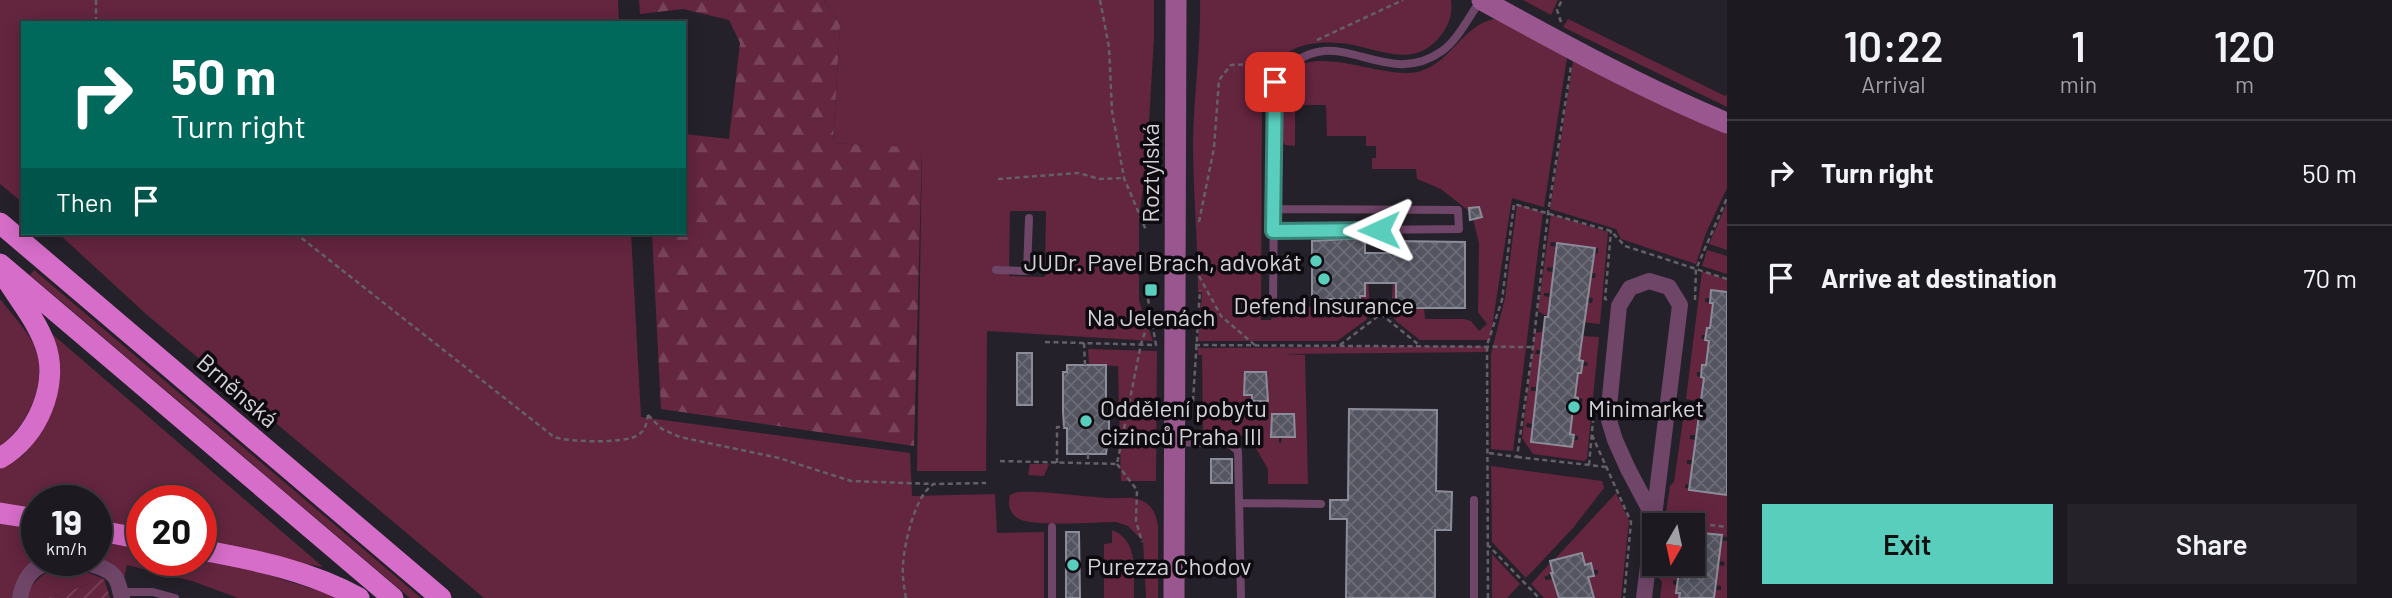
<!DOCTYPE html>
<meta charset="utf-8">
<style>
body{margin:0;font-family:Barlow,sans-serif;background:#252229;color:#f1f3f6;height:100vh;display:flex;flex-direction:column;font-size:26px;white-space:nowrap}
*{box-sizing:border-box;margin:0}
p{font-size:23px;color:#a0a0a5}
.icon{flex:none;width:38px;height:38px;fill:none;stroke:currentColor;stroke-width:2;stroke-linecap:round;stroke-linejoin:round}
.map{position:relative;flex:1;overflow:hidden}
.sheet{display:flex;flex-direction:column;background:#1c1920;width:665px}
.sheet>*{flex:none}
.guide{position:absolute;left:21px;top:21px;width:665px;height:214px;border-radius:0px;box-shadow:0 4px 18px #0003,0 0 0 2px #3a383e;background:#00695c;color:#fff;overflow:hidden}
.needle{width:46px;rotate:189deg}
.fabs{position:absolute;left:1642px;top:513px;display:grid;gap:14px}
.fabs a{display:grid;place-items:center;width:63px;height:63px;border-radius:0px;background:#1c1920;box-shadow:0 4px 18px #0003,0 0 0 2px #3a383e;font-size:35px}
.speed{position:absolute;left:21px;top:485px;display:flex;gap:14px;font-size:35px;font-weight:700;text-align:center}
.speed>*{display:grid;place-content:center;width:91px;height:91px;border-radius:50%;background:#1c1920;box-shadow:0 4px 18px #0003,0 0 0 2px #3a383e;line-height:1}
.speed small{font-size:18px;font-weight:400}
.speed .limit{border:10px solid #d22;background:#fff;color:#111}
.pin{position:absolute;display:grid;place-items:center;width:60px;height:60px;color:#fff;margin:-30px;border-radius:14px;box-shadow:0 4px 10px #0006}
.me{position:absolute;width:77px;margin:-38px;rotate:269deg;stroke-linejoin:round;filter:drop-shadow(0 0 5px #0008)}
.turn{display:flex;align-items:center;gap:24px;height:147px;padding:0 35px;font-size:32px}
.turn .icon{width:91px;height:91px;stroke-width:2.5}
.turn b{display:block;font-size:49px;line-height:60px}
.then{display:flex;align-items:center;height:66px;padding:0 35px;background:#0003;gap:14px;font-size:26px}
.eta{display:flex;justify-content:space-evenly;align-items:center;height:119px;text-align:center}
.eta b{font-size:42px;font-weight:600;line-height:49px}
.primary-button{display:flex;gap:14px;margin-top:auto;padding:14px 35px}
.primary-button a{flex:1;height:80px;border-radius:0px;background:#5acebd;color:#111;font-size:28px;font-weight:600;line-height:80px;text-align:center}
.primary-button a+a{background:#252229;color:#f1f3f6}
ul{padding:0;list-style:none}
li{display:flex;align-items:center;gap:21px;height:105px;padding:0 35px;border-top:2px solid #3a383e}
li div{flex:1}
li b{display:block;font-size:26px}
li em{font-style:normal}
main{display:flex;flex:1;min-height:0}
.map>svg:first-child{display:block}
</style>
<main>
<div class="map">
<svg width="1727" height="598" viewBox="0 0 1727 598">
<defs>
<pattern id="forest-firs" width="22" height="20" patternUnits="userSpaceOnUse" patternTransform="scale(1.75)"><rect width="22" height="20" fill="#64253f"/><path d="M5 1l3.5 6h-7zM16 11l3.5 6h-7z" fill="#79445a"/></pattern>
<pattern id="garden-furrows" width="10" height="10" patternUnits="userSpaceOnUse" patternTransform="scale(1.75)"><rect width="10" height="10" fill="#64253f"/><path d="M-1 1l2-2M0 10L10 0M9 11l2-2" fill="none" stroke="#79445a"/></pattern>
<pattern id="building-cross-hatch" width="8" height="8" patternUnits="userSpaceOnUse" patternTransform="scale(1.75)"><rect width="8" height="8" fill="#545561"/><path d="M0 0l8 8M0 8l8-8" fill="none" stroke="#6c6c77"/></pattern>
</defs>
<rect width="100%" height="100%" fill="#25212a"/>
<path fill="#64253f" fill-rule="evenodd" d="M 0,0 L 618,0 L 619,23 L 23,23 L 23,203 L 0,184 Z
M 824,0 L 1154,0 L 1154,38 L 1146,171 L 1139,215 L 1139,301 L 1153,341 L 987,331 L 986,471 L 917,471 L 922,149 L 833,143 L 840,24 ZM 1010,211 L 1046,211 L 1045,277 L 1009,276 Z
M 1200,0 L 1451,0 C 1453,16 1448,27 1438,39 C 1412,68 1379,49 1348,44 C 1305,38 1271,49 1262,94 L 1261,320 L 1271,320 L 1274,311 L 1282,307 L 1360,307 L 1360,296 L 1365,296 L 1365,281 L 1368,281 L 1370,308 L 1366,320 L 1337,341 L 1198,341 L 1202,293 L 1198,292 C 1198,241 1193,192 1193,141 C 1194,94 1201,47 1200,0 Z
M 1523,0 L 1558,0 L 1551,15 Z
M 1494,19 L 1503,20 L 1567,58 L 1544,207 L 1512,198 L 1490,340 L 1420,340 L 1396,321 L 1391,313 L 1393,281 L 1396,281 L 1424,308 L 1425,319 L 1464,319 L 1471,321 L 1479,331 L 1487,324 L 1478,312 L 1479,243 L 1473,219 L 1481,217 L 1479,207 L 1469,208 L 1469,211 L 1441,189 L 1417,179 L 1416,169 L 1372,169 L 1372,158 L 1376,158 L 1376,146 L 1366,146 L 1366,136 L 1327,136 L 1326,105 L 1295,105 L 1295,146 L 1285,145 C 1277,136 1280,120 1280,109 C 1280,20 1379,85 1421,71 C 1452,61 1462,26 1494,19 Z
M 1568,19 L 1725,96 L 1727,94 L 1727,107 L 1563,27 Z
M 1573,61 L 1658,103 L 1727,133 L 1727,188 L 1706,233 L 1696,264 L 1621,239 L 1616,229 L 1550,209 Z
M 1727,203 L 1727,250 L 1709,244 Z
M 1517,204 L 1543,212 L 1513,451 L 1491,449 L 1491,354 L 1505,298 Z
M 1551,214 L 1608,232 L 1600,324 L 1582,322 L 1583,309 L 1587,310 L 1588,302 L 1592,303 L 1593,298 L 1585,297 L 1587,284 L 1590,284 L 1591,278 L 1595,278 L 1596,274 L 1588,272 L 1590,260 L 1593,260 L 1594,253 L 1598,254 L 1598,248 L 1551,242 L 1550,246 L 1557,247 L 1554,268 L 1547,267 L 1547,271 L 1553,272 L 1551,293 L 1544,293 L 1544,296 L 1550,297 L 1548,317 L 1538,311 Z
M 58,233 L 631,233 L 641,417 L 910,453 L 912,496 L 995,494 L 997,533 L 1044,532 L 1044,598 L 484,598 L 146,314 Z
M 1707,250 L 1727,256 L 1727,274 L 1702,266 Z
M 34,270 L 421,598 L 410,598 L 30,275 Z
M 1702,271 L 1727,280 L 1727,292 L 1712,290 L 1710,298 L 1705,298 L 1705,302 L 1713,303 L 1710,328 L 1707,328 L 1706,335 L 1702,335 L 1701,338 L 1709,341 L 1706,365 L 1702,365 L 1701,372 L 1697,372 L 1697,376 L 1704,378 L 1701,402 L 1686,399 Z
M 0,299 C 11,313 24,327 33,343 C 50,378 29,425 0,446 Z
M 1545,331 L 1542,350 L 1536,350 L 1535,354 L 1542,354 L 1538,387 L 1531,387 L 1531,391 L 1537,391 L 1533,424 L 1527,423 L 1526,427 L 1532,428 L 1531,442 L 1572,447 L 1573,440 L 1578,440 L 1578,436 L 1570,434 L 1573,410 L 1577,410 L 1578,403 L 1582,403 L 1583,399 L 1575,397 L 1578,373 L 1581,373 L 1582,366 L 1587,366 L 1588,363 L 1579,360 L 1583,336 L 1599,337 L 1587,458 L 1584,461 L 1533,454 L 1522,438 L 1535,333 Z
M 51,333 L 323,567 L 201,543 L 201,500 L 142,500 L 142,531 L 96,523 L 96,500 L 37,500 L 37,511 L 0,504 L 0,469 L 22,456 L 29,448 L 50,414 Z
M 1489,346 L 1488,352 L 1285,354 L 1305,355 L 1308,484 L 1268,484 L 1268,469 L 1250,438 L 1239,435 L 1203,434 L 1202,355 L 1198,355 L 1198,348 ZM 1246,372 L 1266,372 L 1267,395 L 1252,401 L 1252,395 L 1244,395 ZM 1273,414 L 1293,414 L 1295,437 L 1282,437 L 1281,443 L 1279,443 L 1279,437 L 1272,437 Z
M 1088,349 L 1157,351 L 1156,481 L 1121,481 L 1118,366 L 1089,365 Z
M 1684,413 L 1702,416 L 1700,428 L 1697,428 L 1696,435 L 1690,435 L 1690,439 L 1699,441 L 1697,453 L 1694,453 L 1693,460 L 1687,460 L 1687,464 L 1692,464 L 1694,478 L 1691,477 L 1690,485 L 1686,484 L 1685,488 L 1727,494 L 1727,537 L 1692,532 L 1692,525 L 1664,525 L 1670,486 L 1674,482 Z
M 1030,464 L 1049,464 L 1044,476 L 1028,475 Z
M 1491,466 L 1602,481 L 1604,488 L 1573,528 L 1526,578 L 1492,542 Z
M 1017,492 C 1047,491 1076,496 1106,498 C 1117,499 1130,496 1140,500 C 1152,504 1156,514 1158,526 L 1158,598 L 1146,598 L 1143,541 L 1128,526 L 1116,522 C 1096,522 1034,527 1019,519 C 1010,514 1007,505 1010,495 Z
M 1616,493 L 1629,521 L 1621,598 L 1593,598 L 1588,577 L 1598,574 L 1598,570 L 1593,570 L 1591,563 L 1585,565 L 1582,553 L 1554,560 Z
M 0,523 L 37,530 L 37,560 L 15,598 L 0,598 Z
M 1112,530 C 1140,541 1133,573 1134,598 L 1104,598 L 1104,544 L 1112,543 Z
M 96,541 L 142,549 L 142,560 L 201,560 L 252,570 L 342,598 L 238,598 L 192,581 L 127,565 L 124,578 L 96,560 Z
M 1721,541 L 1727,541 L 1727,598 L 1714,598 L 1715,590 L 1721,590 L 1721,586 L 1715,585 L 1718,565 L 1724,566 L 1725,562 L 1718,561 Z
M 1492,554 L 1520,584 L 1507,598 L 1492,598 Z
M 1550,563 L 1553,573 L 1544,577 L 1546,580 L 1552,579 L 1559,598 L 1544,598 L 1531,584 Z
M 1659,564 L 1680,564 L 1679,568 L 1683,568 L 1678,580 L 1673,580 L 1673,584 L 1677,585 L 1676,592 L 1680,593 L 1679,598 L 1660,598 L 1662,582 L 1658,577 Z
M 63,568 L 86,572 L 104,579 L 47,598 L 26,598 C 33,580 44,571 63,568 Z"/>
<path fill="url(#forest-firs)" d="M 639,0 L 824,0 L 840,24 L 833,143 L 922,148 L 914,446 L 661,409 L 652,233 L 684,233 L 684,134 L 729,139 L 740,43 L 729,20 L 683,9 L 640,14 Z"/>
<path fill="url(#garden-furrows)" d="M 104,579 L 110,598 L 47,598 Z"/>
<path fill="url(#building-cross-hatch)" stroke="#8b8c99" stroke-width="2" d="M 1479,207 L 1482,217 L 1470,220 L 1469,208 Z
M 1365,238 L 1365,253 L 1396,253 L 1396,241 L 1465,242 L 1465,308 L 1396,308 L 1396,283 L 1365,283 L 1365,296 L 1360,296 L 1360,299 L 1318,299 L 1318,296 L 1312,296 L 1312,241 Z
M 1557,243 L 1595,248 L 1579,360 L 1583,361 L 1581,373 L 1578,373 L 1575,397 L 1578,398 L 1577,410 L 1573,410 L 1570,434 L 1574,435 L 1572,447 L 1531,442 L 1545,317 L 1548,317 Z
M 1711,290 L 1727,292 L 1727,495 L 1689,490 L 1704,378 L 1701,377 L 1702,365 L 1706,365 L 1709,341 L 1705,340 L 1707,328 L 1710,328 L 1713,303 L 1710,303 Z
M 1017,353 L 1032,353 L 1032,405 L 1017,405 Z
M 1067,365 L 1106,365 L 1106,415 L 1109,415 L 1109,432 L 1106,454 L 1067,454 L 1067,428 L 1064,428 L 1063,411 L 1063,372 L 1067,372 Z
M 1245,372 L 1266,372 L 1268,401 L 1252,401 L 1252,395 L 1244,395 Z
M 1349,409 L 1437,410 L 1436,491 L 1452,492 L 1451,530 L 1435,530 L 1435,598 L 1346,598 L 1347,519 L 1330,519 L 1330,500 L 1348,500 Z
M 1272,414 L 1294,414 L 1295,437 L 1271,437 Z
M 1211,459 L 1232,459 L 1232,483 L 1211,483 Z
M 1066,532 L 1079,532 L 1080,598 L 1066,598 Z
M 1692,532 L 1722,535 L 1714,598 L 1679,598 L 1680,593 L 1676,593 L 1680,564 L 1692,564 Z
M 1582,553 L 1585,565 L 1591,563 L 1594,576 L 1588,577 L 1594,598 L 1559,598 L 1551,573 L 1553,573 L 1550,561 Z"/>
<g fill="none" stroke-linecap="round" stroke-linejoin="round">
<path stroke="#646069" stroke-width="2.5" stroke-dasharray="5 3.5" stroke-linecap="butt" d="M 96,0 L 96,23
M 1100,0 L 1109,47 L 1112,111 L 1124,178 L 1146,230
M 1561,22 L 1557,10 L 1562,0
M 1317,40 L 1403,0
M 998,179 L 1079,173 L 1099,179 L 1124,178
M 1199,222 L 1214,148 L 1219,80 L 1231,65 L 1280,63
M 295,233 L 554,437 C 568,442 626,444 638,435 C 645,431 647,423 648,415
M 1199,276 L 1221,316 L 1256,346
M 1607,300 L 1605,299 L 1611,231
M 1695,300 L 1696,269 L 1727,198
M 1045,342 L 1156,345 L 1147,293
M 1084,343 L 1085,365
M 1195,345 L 1533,347
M 1340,345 L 1381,314 L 1419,345
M 1193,401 L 1200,290
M 648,415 L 662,429 L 680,437 L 779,458 L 851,481 L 934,484
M 1109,432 L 1123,432
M 1592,435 L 1631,522 L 1624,598
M 1489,453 L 1517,457 L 1533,347 L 1548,213 L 1571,66
M 1088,454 L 1088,463
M 1517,457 L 1607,467
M 1000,461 L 1117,464 L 1141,344 L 1151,314
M 1057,463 L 1057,427 L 1064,427
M 1117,464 L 1137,490 L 1136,521 L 1142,542
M 1589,465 L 1593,421
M 1668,520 L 1727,527
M 1487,544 L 1539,598
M 906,598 C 904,587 902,576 903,565 C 904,545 915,494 934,484 L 986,483
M 1488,598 L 1487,345 L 1502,300 L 1514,204 L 1611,231 L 1625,246 L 1727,279"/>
<path stroke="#6f4568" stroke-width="8" d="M 1273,231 L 1459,229 L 1458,210 L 1274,209
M 996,270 L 1027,271 L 1029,218
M 1273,308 L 1275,82 C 1332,8 1380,95 1442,51 C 1458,40 1469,16 1481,0
M 1175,442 L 1230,444 L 1238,451 L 1241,598
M 1474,500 L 1474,598
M 1240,503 L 1321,504
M 1052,527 L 1052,598
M 120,592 L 153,592 L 175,598"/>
<path stroke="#6f4568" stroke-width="16" d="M 20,598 C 22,586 28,572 40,566 C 56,557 103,561 115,577 C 119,582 120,592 122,598
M 1644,598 L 1680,305 L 1669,287 L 1649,281 L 1630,288 L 1619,306 L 1608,417 L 1615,440 L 1628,469 L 1654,518"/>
<path stroke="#99568f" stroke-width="21" d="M 1482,0 C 1562,44 1642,88 1727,123
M 1174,598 L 1176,0"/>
<path stroke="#d66dc8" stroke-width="21" d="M 0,223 L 441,598
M 0,264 L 393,598
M 0,458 C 37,438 60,384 45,344 C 36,320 19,299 5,277
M 0,513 L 37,519
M 96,530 L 142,539
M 201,550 C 256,560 310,571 359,598"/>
</g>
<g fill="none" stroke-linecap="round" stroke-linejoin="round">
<g stroke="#3a867b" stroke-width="18">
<path id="route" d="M 1275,82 L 1273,231 L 1379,230"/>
</g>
<use href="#route" stroke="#5acebd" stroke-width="12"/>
</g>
<g fill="#5acebd" stroke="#0d0b10" stroke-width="2.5">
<circle cx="1316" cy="261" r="7"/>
<circle cx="1324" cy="279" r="7"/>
<rect x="1144" y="283" width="14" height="14" rx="3.5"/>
<circle cx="1574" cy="407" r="7"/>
<circle cx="1086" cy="421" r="7"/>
<circle cx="1073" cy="565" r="7"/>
</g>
<g text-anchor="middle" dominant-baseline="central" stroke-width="7" stroke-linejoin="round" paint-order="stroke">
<g font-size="24" fill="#d5d1d8" stroke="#0d0b10">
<text transform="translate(1149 173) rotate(-90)">Roztylská</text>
<text transform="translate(238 390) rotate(41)">Brněnská</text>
</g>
<g font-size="24" fill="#d5d1d8" stroke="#0d0b10" text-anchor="start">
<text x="1302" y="261" text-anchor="end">JUDr. Pavel Brach, advokát</text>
<text x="1324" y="304" text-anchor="middle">Defend Insurance</text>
<text x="1151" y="316" text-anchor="middle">Na Jelenách</text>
<text x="1100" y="407">Oddělení pobytu<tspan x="1100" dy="28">cizinců Praha III</tspan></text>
<text x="1588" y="407">Minimarket</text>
<text x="1087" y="565">Purezza Chodov</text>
</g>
</g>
</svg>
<div class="fabs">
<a><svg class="needle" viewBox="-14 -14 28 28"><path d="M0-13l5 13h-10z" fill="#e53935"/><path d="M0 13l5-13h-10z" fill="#a0a0a5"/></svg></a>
</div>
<div class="speed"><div>19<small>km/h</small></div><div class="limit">20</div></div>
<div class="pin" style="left:1275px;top:82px;background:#d93025"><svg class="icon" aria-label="arrive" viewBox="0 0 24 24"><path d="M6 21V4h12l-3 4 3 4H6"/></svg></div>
<svg class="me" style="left:1379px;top:230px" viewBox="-20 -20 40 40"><path d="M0-17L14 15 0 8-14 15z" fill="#5acebd" stroke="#fff" stroke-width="4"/></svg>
<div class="guide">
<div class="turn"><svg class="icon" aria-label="right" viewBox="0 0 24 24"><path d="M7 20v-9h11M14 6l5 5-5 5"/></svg><div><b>50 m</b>Turn right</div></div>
<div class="then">Then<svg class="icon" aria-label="arrive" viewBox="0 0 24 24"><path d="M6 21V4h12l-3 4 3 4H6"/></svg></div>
</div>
</div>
<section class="sheet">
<div class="eta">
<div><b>10:22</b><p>Arrival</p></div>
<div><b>1</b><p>min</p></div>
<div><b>120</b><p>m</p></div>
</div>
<ul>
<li><svg class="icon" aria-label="right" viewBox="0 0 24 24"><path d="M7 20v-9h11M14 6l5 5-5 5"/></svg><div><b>Turn right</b></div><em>50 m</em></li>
<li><svg class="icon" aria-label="arrive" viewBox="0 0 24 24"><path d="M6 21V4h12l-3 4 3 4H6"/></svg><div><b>Arrive at destination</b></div><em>70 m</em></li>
</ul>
<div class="primary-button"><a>Exit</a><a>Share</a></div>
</section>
</main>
